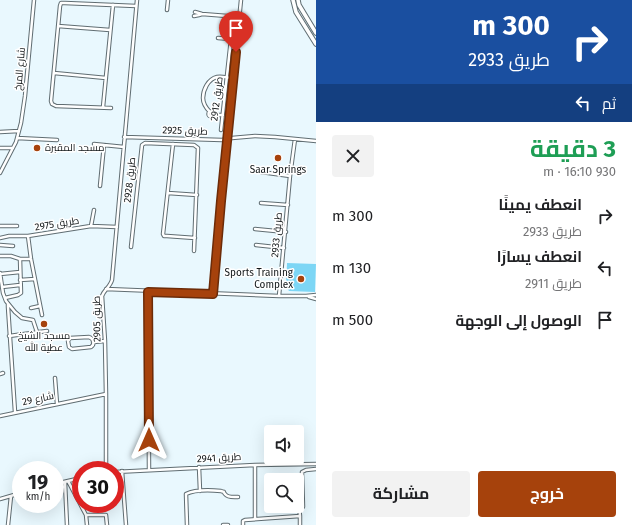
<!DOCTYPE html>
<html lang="ar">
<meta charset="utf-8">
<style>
body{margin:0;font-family:"Fira Sans",Cairo,sans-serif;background:#f2f2f2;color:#202124;direction:rtl;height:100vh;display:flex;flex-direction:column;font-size:15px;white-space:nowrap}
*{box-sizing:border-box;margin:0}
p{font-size:13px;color:#757577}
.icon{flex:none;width:22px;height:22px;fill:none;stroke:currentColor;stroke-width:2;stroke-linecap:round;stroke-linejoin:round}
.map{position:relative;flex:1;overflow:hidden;direction:ltr}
.side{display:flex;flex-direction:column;background:#fff;width:316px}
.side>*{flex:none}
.banner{background:#1a4fa0;color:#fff;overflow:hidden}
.fabs{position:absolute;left:264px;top:425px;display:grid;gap:8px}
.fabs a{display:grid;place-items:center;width:40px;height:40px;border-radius:4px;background:#fff;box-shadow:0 4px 16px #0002;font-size:20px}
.speed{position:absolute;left:12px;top:461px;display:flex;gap:8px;font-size:20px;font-weight:700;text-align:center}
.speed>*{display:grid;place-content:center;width:52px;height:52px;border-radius:50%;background:#fff;box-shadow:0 4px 16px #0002;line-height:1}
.speed small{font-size:10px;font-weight:400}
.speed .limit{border:6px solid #d22;background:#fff;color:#111}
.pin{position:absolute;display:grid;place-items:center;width:34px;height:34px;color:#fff;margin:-41px -17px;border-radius:50% 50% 50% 0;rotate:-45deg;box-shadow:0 0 4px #0007}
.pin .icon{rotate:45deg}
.me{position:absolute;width:44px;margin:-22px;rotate:0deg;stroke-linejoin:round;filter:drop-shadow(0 0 3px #0008)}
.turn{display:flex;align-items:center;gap:14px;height:84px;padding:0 16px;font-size:18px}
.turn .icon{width:52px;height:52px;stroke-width:2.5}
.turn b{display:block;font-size:28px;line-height:34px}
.then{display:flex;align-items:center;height:38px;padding:0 16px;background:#0003;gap:8px;font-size:15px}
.round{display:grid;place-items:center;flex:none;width:42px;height:42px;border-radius:4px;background:#f2f2f2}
.headline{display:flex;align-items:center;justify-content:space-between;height:68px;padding:0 16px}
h1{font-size:24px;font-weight:700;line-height:30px;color:#1e9e55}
.cta{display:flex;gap:8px;margin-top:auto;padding:8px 16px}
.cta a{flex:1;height:46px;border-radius:4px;background:#a6420c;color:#fff;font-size:16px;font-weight:700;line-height:46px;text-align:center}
.cta a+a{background:#f2f2f2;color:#202124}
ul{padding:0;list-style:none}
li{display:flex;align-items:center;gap:12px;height:52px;padding:0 16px}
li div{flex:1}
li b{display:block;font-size:15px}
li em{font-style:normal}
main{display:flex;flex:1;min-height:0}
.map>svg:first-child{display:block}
</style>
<main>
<section class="side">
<div class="banner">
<div class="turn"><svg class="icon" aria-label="right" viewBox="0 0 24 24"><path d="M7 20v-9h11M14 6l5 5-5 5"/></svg><div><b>300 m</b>طريق 2933</div></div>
<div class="then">ثم<svg class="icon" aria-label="left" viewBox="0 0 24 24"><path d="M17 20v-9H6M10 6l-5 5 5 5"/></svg></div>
</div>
<div class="headline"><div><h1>3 دقيقة</h1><p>930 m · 16:10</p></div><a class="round"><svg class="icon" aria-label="close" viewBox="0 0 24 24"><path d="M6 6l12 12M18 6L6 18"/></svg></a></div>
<ul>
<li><svg class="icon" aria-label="right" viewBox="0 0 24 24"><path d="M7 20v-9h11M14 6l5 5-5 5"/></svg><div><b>انعطف يمينًا</b><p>طريق 2933</p></div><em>300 m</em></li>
<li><svg class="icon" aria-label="left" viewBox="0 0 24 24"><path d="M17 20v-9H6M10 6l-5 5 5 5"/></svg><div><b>انعطف يسارًا</b><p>طريق 2911</p></div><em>130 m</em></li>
<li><svg class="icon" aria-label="arrive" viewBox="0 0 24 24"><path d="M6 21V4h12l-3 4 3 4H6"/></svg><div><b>الوصول إلى الوجهة</b></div><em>500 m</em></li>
</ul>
<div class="cta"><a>خروج</a><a>مشاركة</a></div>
</section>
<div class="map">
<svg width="316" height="525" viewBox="0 0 316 525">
<rect width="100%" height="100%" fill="#e9f8fe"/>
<path fill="#7dd6f5" d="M 287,263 L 316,264 L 315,292 L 289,291 L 287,288 L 286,285 Z"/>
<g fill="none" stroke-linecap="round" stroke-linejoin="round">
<g stroke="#606d72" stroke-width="4.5">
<path id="street" d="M 167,10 L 168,0
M 195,12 L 202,14 L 240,17
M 194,16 L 199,15 L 202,14
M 58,26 L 110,30
M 218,38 L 231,39
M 54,73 L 106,78
M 103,107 L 113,5
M 111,108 L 56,106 L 52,104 L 51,101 L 60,6 L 61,3 L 65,3 L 136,6
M208.5 114a2.5 2.5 0 1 1 5 0a2.5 2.5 0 1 1-5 0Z
M 210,112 C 206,108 203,103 203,98 C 203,90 208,79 217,77 C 222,76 228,78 233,78
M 213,115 L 223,115
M 221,130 L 233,21
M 0,132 L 19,131
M 124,137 L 222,140 L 232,138 L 255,136 L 275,137 L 316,141
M 17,138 L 57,140
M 94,144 L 124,147
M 173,144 L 163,234 L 164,236 L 167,236 L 195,238
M 0,148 L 13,148
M 261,172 L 290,176
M 0,173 L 16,142 L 21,123 L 25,96 L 34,0
M 100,186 L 104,145
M 168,193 L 197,195
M 261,203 L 288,205
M 0,226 L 17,226
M 91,226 L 94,210
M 255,229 L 286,232
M 28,236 L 31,259 L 42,315
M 0,238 L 9,236 L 28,236 L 91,226 L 117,227
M 0,245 L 13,246
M 256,245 L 284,248
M 131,247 L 142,145 L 145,143 L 194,145 L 198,148 L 194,251
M 0,256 L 11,256 L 20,259 L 31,259
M 0,273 L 3,293 L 6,301 L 15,312 L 22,318 L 33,320 L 37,332
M 0,274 L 20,272
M 20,280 L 35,279
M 2,287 L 20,285
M 106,289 L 279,296 L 306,296 L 316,295
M 148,292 L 149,470
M 213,294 L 221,201 L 241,0
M 279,296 L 290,176 L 295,139
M 309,297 L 316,299
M 5,298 L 18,295 L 21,293 L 20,259
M 8,304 L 8,307 L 15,412
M 31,308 L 40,306
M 9,336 L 47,331
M 89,337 C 94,339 95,344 91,347 L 72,349 L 69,347 L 68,341 L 70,338 Z
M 93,342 L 105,341
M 0,374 L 3,373
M 55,378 L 57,404
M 0,416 L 106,394
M 255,465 L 255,519
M 199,467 L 200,491
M 106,470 L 106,394 L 105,341 L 102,296 C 104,290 110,287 112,280 L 137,0
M 122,471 L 126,525
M 115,472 L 255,465 L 316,464
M 297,478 L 297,480
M 68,481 L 86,515 L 87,525
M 65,482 L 67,525
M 55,484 L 81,478
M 0,499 L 21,493
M 303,507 L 302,474 L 302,472 L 306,470 L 316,469
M 86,515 L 106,515 L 107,525
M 300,516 L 300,525
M 8,525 L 11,496
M 187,525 L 186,494 C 196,489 210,490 221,491 C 226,493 222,490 225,494 C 228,498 234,497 238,497
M 223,525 L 228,525
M 243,525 L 243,521 L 245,520 L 300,516 L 297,484"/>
</g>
<g stroke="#606d72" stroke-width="5.5">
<path id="secondary" d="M 293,0 L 296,12 L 316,44
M 298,0 L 299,5 L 316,33"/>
</g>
<use href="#street" stroke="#fff" stroke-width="2.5"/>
<use href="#secondary" stroke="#fff" stroke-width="3.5"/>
</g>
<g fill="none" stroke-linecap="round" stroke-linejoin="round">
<g stroke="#6c2b08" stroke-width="10">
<path id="route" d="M 149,440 L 148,292 L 213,294 L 221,201 L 236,52"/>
</g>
<use href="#route" stroke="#a6420c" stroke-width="7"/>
</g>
<g fill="#a6420c" stroke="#fff" stroke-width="1.5">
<circle cx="37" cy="148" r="4"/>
<circle cx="278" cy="158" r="4"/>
<circle cx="301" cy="279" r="4"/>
<circle cx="44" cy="324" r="4"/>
</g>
<g text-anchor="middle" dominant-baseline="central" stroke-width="3" stroke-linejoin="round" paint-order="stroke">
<g font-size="10" fill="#111618" stroke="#fff">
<text transform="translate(20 69) rotate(-85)">شارع المرخ</text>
<text transform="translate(217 99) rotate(-83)">طريق 2912</text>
<text transform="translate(185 131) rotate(2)">طريق 2925</text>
<text transform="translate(130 180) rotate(-84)">طريق 2928</text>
<text transform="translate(57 224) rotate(-9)">طريق 2975</text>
<text transform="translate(277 235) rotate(-85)">طريق 2933</text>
<text transform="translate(97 319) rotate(-91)">طريق 2905</text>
<text transform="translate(38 399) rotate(-12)">شارع 29</text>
<text transform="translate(219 458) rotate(-3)">طريق 2941</text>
</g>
<g font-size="10" fill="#111618" stroke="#fff">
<text x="45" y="148" text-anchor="start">مسجد المقبرة</text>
<text x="278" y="170">Saar Springs</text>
<text x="293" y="273" text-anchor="end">Sports Training<tspan x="293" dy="12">Complex</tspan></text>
<text x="44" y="336">مسجد الشيخ<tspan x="44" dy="12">عطية الله</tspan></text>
</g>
</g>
</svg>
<div class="fabs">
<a><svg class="icon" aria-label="sound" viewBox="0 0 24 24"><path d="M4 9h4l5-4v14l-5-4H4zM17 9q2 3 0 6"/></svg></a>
<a><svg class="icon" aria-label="search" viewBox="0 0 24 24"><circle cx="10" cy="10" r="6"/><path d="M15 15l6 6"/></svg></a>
</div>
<div class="speed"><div>19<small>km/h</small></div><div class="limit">30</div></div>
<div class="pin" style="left:236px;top:52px;background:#d93025"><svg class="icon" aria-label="arrive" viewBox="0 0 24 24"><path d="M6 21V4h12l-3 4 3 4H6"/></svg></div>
<svg class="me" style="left:149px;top:440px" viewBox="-20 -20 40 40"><path d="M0-17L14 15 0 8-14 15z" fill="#a6420c" stroke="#fff" stroke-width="4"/></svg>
</div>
</main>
